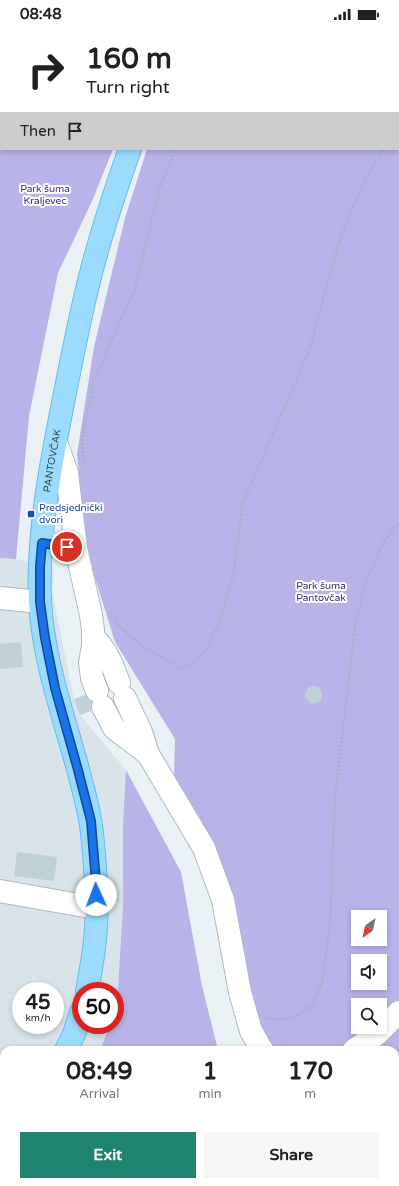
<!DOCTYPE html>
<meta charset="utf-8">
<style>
body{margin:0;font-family:"Varela Round",sans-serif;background:#f6f6f6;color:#202124;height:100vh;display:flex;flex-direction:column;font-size:15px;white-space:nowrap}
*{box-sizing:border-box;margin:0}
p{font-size:13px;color:#757577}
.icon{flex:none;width:22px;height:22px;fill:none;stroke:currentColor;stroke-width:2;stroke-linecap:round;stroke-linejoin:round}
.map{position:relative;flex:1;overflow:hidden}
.sheet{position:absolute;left:0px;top:1018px;width:399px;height:140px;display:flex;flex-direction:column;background:#fff;border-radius:12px 12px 0 0;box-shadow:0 2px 6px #0003}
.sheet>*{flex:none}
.guide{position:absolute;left:0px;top:0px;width:399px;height:122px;box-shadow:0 2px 6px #0003;background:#fff;color:#202124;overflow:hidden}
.needle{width:26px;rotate:213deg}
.buttons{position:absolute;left:351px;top:882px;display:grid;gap:8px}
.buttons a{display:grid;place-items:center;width:36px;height:36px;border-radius:0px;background:#fff;box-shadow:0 2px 6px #0003;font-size:20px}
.speed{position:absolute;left:12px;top:954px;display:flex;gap:8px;font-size:20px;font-weight:700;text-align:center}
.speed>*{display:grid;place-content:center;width:52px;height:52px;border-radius:50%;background:#fff;box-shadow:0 2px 6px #0003;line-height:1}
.speed small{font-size:10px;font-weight:400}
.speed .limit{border:6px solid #d22;background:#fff;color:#111}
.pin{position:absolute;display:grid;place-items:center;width:34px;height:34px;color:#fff;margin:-17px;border:2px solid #fff;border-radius:50%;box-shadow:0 1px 4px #0007}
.me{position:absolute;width:44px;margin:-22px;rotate:358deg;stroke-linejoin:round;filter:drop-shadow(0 0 3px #0008)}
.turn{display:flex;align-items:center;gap:14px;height:84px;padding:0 20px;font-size:18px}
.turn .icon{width:52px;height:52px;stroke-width:2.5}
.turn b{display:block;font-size:28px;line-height:34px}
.then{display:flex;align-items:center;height:38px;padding:0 20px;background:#0003;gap:8px;font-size:15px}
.eta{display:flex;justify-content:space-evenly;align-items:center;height:68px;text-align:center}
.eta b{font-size:24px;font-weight:800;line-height:28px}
.cta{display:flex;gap:8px;margin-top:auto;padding:8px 20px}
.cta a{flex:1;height:46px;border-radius:0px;background:#1e836f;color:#fff;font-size:16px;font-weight:800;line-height:46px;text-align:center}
.cta a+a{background:#f6f6f6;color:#202124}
.status{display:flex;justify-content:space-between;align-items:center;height:28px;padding:0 20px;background:#fff;direction:ltr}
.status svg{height:11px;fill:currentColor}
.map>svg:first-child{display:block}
</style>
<div class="status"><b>08:48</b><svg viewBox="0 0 49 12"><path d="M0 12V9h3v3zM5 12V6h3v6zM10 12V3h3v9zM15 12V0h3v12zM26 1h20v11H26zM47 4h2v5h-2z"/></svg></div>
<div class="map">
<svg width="399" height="1158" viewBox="0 0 399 1158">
<rect width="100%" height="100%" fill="#eaf1f5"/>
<path fill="#d8e4e9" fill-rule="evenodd" d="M 0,530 L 16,531 L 54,538 L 52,563 L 74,671 L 80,687 L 126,742 L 123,797 L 123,876 L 117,980 L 115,985 L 115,963 L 81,963 L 81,997 L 110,997 L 100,1022 L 4,1022 L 4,1154 L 59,1154 L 59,1158 L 0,1158 ZM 21,963 L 55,963 L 55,997 L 21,997 Z"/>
<path fill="#b8b3e9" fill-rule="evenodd" d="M 0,0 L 149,0 L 149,1 L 1,1 L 1,121 L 113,121 L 93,171 L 58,245 L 29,388 L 16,531 L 0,530 Z
M 201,0 L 399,0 L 399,975 L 380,995 L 380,977 L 358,977 L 358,999 L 376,999 L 348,1017 L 337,1022 L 278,1022 L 274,1020 L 257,998 L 174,753 L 175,711 L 115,614 L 86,521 L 77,426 L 94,319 L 125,190 L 147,121 L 398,121 L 398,1 L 200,1 ZM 358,889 L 380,889 L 380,911 L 358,911 ZM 358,933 L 380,933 L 380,955 L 358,955 Z
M 126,742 L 181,844 L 202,958 L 218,1022 L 100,1022 L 110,997 L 115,997 L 115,985 L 117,980 L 123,876 L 123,797 Z
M 399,999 L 399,1032 L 395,1034 L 395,1022 L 369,1022 L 394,1005 Z
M 399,1057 L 399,1097 L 395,1098 L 395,1059 Z
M 59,1154 L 233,1154 L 233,1158 L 59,1158 Z"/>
<path fill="#bfd1d7" d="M 21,614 L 23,639 L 0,641 L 0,616 Z
M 313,658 L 319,659 L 322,664 L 322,669 L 320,674 L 311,676 L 305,669 L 305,665 L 308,660 Z
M 85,667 L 89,672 L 92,674 L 91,678 L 91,683 L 80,687 L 74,671 Z
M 17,824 L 57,829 L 54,853 L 14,848 Z"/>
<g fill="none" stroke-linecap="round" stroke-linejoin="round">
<g stroke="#acbbc1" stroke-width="24">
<path id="minor" d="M 56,414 L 67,445 L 76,520
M 42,515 L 76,520 L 91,587 L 93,602 L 93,618 L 90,635 L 92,650 L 97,663
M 0,570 L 40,574
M 93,609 C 108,623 112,637 119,655
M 125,670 L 141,704 L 148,726
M 103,679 L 114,700 L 148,726 L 204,820 L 223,872 L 240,964 L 251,1003 L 262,1022
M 0,863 L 96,880
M 354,1022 L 377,1006 L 399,984
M 395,1041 L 399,1039
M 395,1121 L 399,1119
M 329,1158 L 329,1154
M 359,1158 L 360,1154"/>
</g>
<g stroke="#69bce5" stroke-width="24">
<g id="major">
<path d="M 180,1 L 180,0"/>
<path id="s1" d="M 87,963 C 91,942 95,921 96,899 C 98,875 96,850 94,826 C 93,814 92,802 90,791 C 76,718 44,648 40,573 C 37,510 50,441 62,380 C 70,339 78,298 88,257 C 99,211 114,166 130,121"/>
<path d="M 66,1022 L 74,1006 L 81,984"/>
<path d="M 25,1158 L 26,1154"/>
</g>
</g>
<path stroke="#9eb8c3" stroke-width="2.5" stroke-dasharray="2 2" stroke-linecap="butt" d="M 217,1 L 218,0
M 398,98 L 399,96
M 83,433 L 82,409 L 94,354 L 112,311 L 135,261 L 159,161 L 176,121
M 110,583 C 117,605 161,630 182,640 L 193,636 L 206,622 L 218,597 L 233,548 L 243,475 L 309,323 L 341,207 L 367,148 L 384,121
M 265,990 L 268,991 L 285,991 L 301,985 L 314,975 L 322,954 L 330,894 L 335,769 L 355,599 L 366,554 L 384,513 L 399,495"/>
<use href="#minor" stroke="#fff" stroke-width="22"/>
<use href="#major" stroke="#9adbfe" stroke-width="22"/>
</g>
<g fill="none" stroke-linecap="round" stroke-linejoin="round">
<g stroke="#114b97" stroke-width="10">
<path id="route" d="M 67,519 L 42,515 L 40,539 L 40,574 L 45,610 L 55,660 L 78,742 L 91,793 L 96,854 L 96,867"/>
</g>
<use href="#route" stroke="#1a73e8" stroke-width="7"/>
</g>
<rect fill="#1a4fb4" stroke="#fff" stroke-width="1.5" x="27" y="482" width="8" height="8" rx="2"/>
<g text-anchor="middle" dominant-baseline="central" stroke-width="4" stroke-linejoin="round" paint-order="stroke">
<g font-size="10" fill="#3f2a7c" stroke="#fff">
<text x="45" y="161">Park šuma<tspan x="45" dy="12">Kraljevec</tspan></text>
<text x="321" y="558">Park šuma<tspan x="321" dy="12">Pantovčak</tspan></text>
</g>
<g font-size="10" fill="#384549" stroke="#fff">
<text stroke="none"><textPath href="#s1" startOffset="538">PANTOVČAK</textPath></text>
</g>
<g font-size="10" fill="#164399" stroke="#fff" text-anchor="start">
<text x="39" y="480">Predsjednički<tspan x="39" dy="12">dvori</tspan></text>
</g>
</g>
</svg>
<div class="buttons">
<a><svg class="needle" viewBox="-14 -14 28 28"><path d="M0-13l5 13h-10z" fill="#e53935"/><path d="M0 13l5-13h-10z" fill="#757577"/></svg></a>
<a><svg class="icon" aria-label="sound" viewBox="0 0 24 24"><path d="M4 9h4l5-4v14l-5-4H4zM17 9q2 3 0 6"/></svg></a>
<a><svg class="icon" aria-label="search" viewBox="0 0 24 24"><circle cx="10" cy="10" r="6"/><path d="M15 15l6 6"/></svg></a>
</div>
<div class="speed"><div>45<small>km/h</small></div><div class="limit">50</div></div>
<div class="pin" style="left:67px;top:519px;background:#d93025"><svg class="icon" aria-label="arrive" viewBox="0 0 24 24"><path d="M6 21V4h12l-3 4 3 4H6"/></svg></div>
<svg class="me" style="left:96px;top:867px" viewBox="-20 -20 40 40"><circle r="19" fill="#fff"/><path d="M0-13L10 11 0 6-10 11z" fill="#1a73e8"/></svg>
<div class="guide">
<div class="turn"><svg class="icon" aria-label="right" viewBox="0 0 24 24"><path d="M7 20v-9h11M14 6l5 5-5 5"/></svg><div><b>160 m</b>Turn right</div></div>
<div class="then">Then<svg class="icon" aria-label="arrive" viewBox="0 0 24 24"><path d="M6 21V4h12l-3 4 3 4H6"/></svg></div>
</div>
<section class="sheet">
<div class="eta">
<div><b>08:49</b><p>Arrival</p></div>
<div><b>1</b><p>min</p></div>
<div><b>170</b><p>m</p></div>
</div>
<div class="cta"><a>Exit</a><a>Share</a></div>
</section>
</div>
